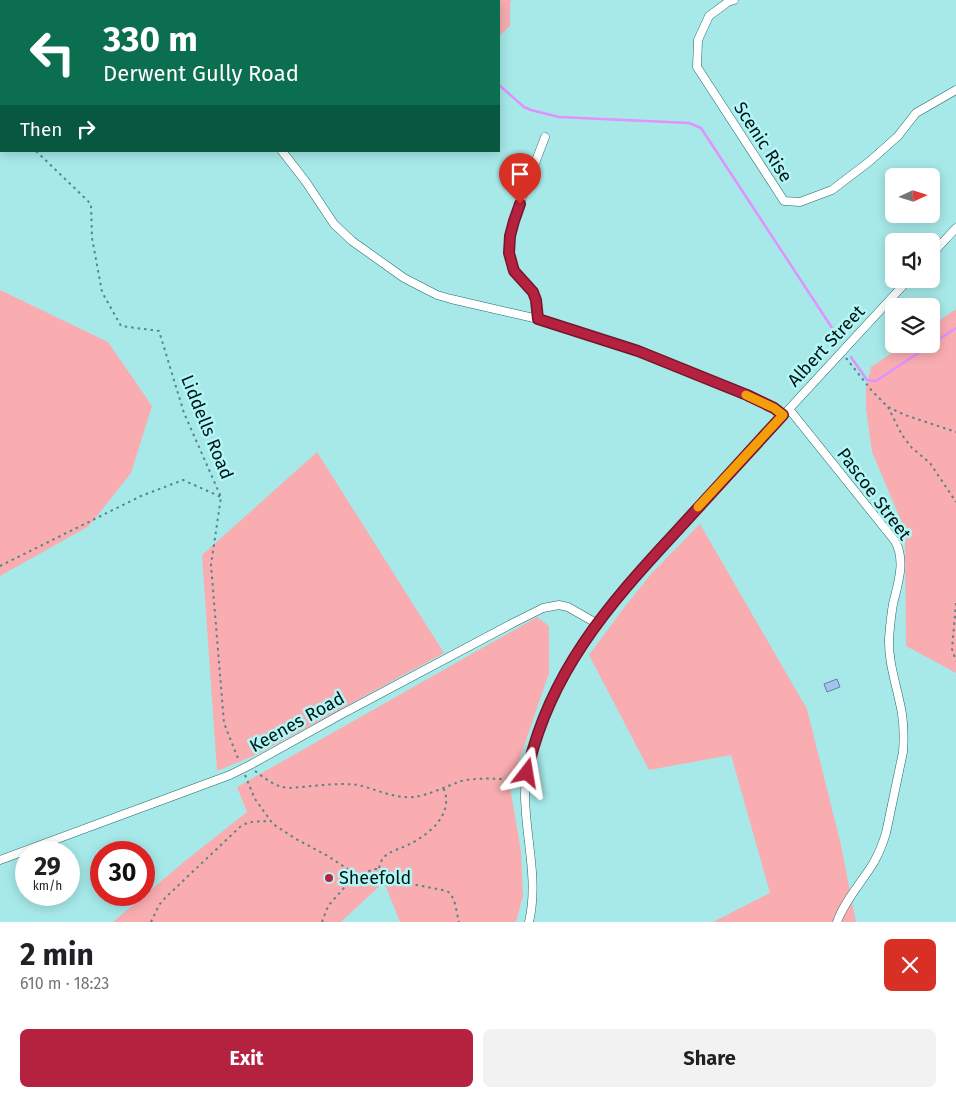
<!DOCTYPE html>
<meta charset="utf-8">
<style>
body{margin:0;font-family:"Fira Sans",sans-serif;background:#f2f2f2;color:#202124;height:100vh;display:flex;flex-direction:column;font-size:19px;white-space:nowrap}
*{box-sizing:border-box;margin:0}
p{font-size:16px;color:#757577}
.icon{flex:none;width:28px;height:28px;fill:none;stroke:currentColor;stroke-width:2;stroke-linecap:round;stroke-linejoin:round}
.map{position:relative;height:922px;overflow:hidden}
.sheet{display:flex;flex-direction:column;background:#fff;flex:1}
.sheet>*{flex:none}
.top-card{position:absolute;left:0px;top:0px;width:500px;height:152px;box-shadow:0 2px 12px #0003;background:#0b6e4f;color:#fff;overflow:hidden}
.needle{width:32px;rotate:86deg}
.buttons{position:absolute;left:885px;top:168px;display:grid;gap:10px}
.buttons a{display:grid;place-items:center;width:55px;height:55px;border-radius:8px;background:#fff;box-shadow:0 2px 12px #0003;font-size:25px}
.speed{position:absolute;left:15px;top:841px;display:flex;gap:10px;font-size:25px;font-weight:700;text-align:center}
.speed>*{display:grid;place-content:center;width:65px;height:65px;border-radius:50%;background:#fff;box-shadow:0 2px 12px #0003;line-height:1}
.speed small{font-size:12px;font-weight:400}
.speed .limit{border:8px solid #d22;background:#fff;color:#111}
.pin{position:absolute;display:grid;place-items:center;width:42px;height:42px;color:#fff;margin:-51px -21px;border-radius:50% 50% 50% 0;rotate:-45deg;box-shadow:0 0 5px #0007}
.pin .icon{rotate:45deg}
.me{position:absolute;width:55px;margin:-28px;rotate:14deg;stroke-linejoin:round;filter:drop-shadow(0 0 4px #0008)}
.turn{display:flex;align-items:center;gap:18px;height:105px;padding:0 20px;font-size:22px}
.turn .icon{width:65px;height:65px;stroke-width:2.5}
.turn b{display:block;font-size:35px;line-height:42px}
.then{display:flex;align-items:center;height:48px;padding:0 20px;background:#0003;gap:10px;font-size:19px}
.round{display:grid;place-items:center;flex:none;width:52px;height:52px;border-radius:8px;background:#f2f2f2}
.head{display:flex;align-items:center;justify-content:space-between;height:85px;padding:0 20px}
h1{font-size:30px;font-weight:700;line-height:38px}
.cta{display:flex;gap:10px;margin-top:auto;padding:10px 20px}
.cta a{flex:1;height:58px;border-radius:8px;background:#b42240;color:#fff;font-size:20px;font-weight:700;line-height:58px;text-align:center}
.cta a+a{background:#f2f2f2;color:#202124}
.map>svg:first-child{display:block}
</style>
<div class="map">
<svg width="956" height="922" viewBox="0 0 956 922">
<rect width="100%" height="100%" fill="#a7e9e9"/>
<path fill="#f9adb1" d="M 0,0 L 512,0 L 510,2 L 510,26 L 499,36 L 499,1 L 1,1 L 1,126 L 0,128 Z
M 0,290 L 108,342 L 152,406 L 131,473 L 89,526 L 0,576 Z
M 956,309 L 956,673 L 906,646 L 905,530 L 872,452 L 866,409 L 866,389 L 871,367 L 905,344 L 931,344 L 931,326 Z
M 317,452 L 444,653 L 258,754 L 217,771 L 202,555 Z
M 700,524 L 807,709 L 841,845 L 856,922 L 713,922 L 770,893 L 731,755 L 649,770 L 589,655 L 620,613 L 651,574 Z
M 537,617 L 549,626 L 549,673 L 510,787 L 521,851 L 523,896 L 516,922 L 400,922 L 384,882 L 341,922 L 113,922 L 185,861 L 247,812 L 237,787 Z"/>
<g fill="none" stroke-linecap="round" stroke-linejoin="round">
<path stroke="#e092ff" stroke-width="2.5" d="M 405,0 L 407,1
M 499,85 L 524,107 L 531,110 L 559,117 L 689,123 L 701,128 L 836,334
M 851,357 L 867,380 L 876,381 L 956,328"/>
</g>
<path fill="#a5c4ed" stroke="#637ea4" d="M 837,679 L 840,687 L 827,692 L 824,684 Z"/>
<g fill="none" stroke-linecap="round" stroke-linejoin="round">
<g stroke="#256768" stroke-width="9">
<path id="street" d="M 173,0 L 174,1
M 734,0 L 728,2 L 709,16 L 698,40 L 697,67 L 784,201 L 800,202 L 832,190 L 870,161 L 898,136 L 916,113 L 956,90
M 282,151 L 306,182 L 334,224 L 352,241 L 404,278 L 437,295 L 451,299 L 538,319 L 638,351 L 747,395 L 774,408 L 783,415
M 931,255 L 956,228
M 538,319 L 536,300 L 533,292 L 515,271 L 509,253 L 510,236 L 513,221 L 545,137
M 789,409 L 895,541 C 906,561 898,583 893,604 C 891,615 890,627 889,638 C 888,664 898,689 902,714 C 904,727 904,739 903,752 L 886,833 C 883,843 879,853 874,862 C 862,882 845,900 837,922
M 0,860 L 230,775 L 250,765 L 340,715 L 513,623 L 543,608 L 559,605 L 568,607 L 596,623
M 529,922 C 539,879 525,836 525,794 C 525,772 531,751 539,731 C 561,671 594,625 634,577 L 909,279"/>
</g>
<path stroke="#578484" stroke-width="2" stroke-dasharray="2.5 4" stroke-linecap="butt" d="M 74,1 L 75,0
M 0,66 L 1,66
M 0,135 L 1,135
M 36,151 L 91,204 L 92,238 L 102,292 L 121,326 L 159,331 L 184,413 L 221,497 L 211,565 L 224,723 L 239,761
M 846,358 L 872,391 L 888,407 L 905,415 L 956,432
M 888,407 L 902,435 L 912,448 L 930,463 L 956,502
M 0,566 L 141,496 L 183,480 L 221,497
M 956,603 L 952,649 L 956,661
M 255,771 C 266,779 275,787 289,788 C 310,787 336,782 358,785 C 376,789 394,799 414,797 C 429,795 447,786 461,781 C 480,777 499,779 518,780
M 245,775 L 255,799 L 273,824 L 296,839 L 326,855 L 357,875
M 379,868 C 382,852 395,851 408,845 C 424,837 445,822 446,803 C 447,797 445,792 443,787
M 151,922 L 159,905 L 166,897 L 241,826 C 251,820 260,822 270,821
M 322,922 L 328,906 L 350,881 L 357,875 L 375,869 L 385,869 L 406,883 L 447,891 C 456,897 456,912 459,922"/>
<use href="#street" stroke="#fff" stroke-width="8"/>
</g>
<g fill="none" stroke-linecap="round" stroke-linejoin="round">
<g stroke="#75162a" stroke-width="12">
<path id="route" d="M 520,204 L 514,221 L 510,236 L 509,253 L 514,271 L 533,292 L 536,300 L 538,319 L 638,351 L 747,395 L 774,408 L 783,415 C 747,454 711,494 675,533 C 608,605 548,674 527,773"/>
</g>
<use href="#route" stroke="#b42240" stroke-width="9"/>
<path stroke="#f59e0b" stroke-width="9" d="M 698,507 L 783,415 L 774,408 L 746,395"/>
</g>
<circle fill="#b42240" stroke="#b4f6f6" stroke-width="2" cx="329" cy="878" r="5"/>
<g text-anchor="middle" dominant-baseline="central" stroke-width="5" stroke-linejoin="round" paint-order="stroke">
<g font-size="18" fill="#001718" stroke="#b4f6f6">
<text transform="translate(763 142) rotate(57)">Scenic Rise</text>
<text transform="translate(826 346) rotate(-47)">Albert Street</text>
<text transform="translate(207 427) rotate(68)">Liddells Road</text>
<text transform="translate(874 494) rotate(53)">Pascoe Street</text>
<text transform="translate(297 722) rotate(-29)">Keenes Road</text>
</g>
<g font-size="18" fill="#001718" stroke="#b4f6f6" text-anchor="start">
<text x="339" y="878">Sheefold</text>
</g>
</g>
</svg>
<div class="buttons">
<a><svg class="needle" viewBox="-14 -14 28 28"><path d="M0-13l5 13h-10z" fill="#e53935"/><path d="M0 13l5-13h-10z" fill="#757577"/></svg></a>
<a><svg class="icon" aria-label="sound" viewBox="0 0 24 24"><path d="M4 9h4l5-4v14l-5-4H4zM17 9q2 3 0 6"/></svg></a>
<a><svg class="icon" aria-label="layers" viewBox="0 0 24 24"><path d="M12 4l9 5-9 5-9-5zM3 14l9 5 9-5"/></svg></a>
</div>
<div class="speed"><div>29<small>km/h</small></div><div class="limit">30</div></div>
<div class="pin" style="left:520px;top:204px;background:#d93025"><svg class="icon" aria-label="arrive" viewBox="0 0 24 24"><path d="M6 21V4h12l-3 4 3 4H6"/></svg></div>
<svg class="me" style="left:527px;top:773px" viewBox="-20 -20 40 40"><path d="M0-17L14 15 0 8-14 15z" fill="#b42240" stroke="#fff" stroke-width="4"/></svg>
<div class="top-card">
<div class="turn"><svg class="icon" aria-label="left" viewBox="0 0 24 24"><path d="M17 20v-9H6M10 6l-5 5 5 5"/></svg><div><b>330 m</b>Derwent Gully Road</div></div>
<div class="then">Then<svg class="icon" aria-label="right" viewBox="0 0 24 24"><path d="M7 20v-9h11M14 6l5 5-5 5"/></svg></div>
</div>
</div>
<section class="sheet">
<div class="head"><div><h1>2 min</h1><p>610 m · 18:23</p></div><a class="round" style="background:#d93025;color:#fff"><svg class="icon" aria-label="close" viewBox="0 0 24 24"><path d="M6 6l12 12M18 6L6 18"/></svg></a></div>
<div class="cta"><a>Exit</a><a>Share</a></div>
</section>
